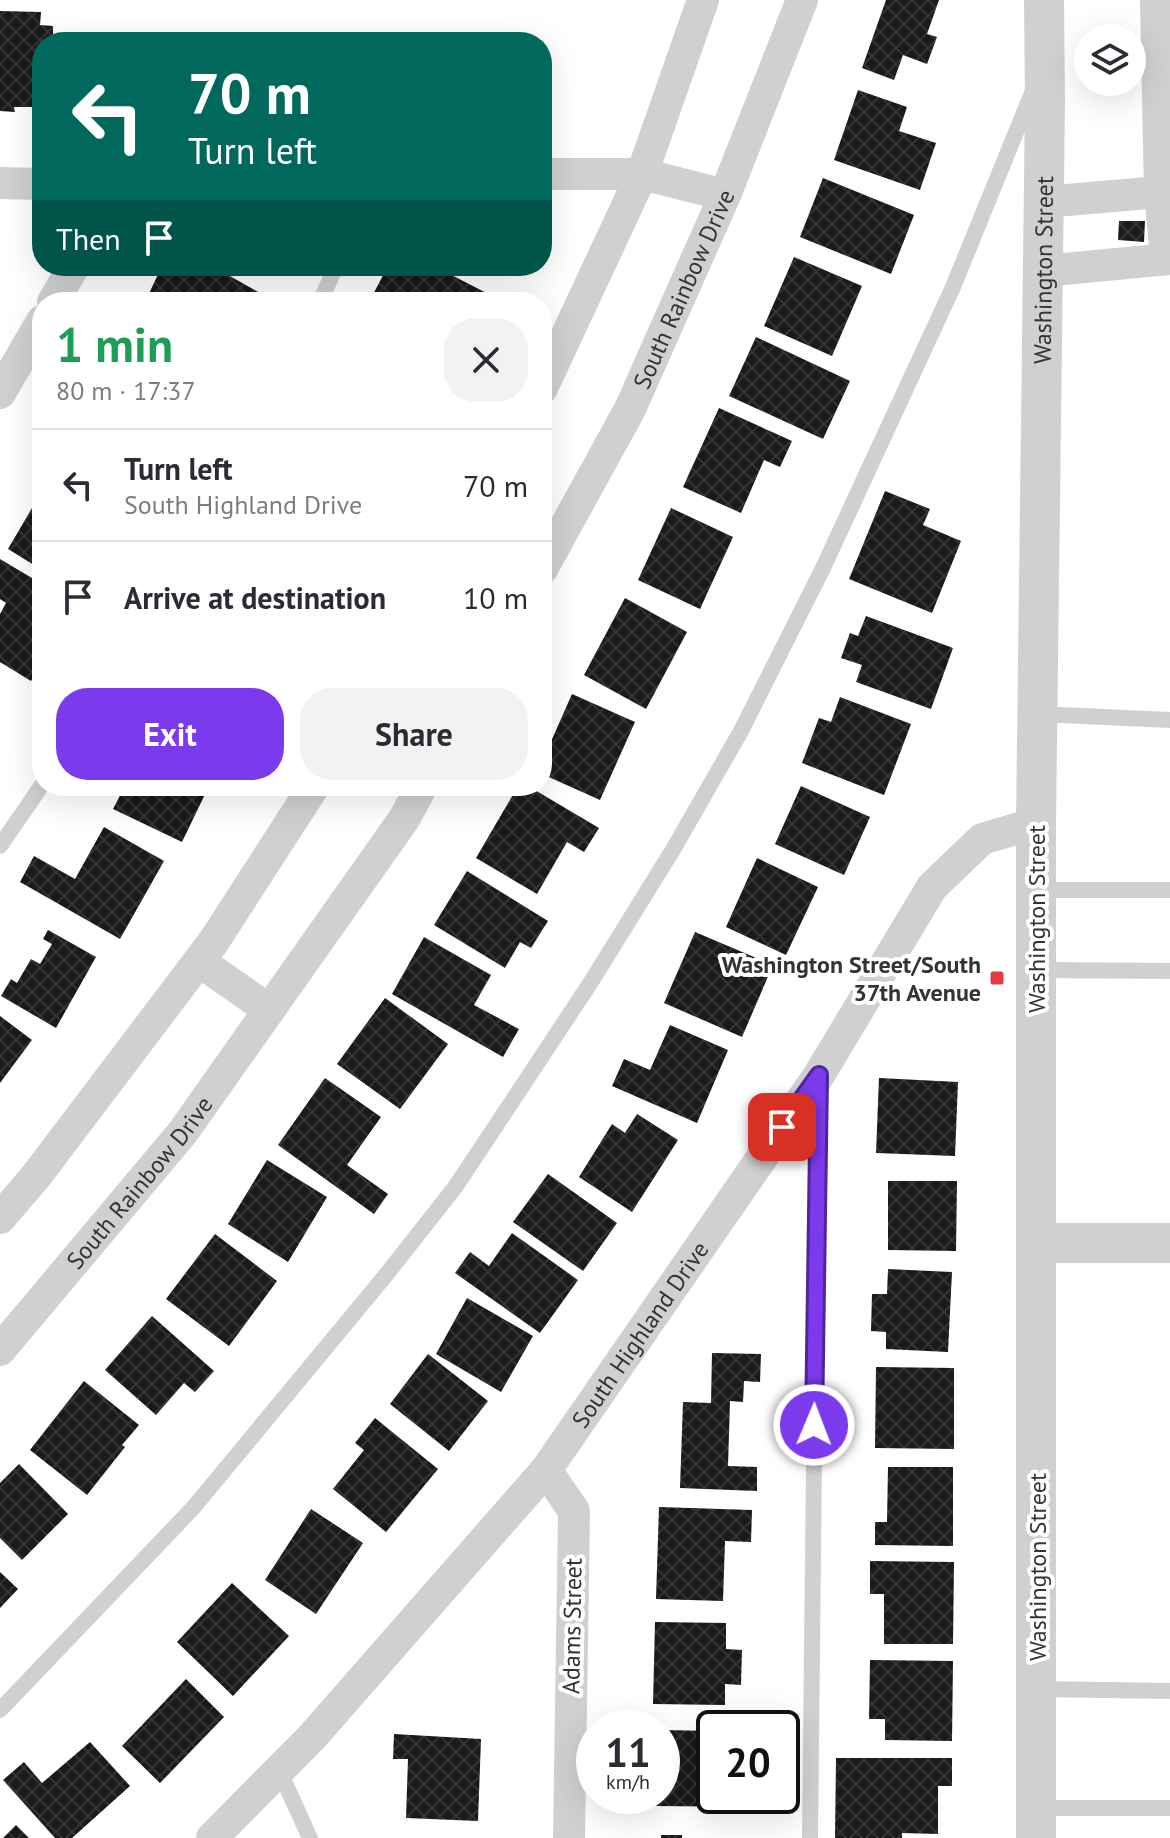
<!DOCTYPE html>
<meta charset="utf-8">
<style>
body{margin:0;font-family:"PT Sans",sans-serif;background:#f2f2f3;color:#2b2b33;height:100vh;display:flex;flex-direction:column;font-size:30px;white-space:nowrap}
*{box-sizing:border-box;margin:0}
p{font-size:26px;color:#7c7c81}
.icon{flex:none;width:44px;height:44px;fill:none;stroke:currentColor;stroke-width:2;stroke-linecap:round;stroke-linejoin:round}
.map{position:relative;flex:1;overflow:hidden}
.sheet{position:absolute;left:32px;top:292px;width:520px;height:504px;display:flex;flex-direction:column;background:#fff;border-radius:32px;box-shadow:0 8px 32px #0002}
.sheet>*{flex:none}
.banner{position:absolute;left:32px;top:32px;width:520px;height:244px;border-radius:32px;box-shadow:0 8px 32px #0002;background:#00695c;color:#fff;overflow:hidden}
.controls{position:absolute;left:1074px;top:24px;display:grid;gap:16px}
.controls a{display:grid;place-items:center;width:72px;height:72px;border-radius:50%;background:#fff;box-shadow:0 8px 32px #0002;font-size:40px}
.speed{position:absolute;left:576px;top:1710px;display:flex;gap:16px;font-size:40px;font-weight:700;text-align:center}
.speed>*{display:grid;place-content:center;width:104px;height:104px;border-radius:50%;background:#fff;box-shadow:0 8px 32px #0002;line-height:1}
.speed small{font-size:20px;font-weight:400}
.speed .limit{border:4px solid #111;border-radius:12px;background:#fff;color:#111}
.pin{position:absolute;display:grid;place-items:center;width:68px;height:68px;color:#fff;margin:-34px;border-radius:16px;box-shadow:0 4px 12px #0006}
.me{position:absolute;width:88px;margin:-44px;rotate:1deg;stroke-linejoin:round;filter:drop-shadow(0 0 6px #0008)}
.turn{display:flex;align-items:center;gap:28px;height:168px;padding:0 24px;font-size:36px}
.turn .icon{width:104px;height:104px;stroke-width:2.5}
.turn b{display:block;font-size:56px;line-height:68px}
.then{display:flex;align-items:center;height:76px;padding:0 24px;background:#0003;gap:16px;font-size:30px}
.round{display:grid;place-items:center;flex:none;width:84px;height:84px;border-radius:32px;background:#f2f2f3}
.head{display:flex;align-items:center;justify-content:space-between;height:136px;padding:0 24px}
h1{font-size:48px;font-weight:700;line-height:60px;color:#1e9e55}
.cta{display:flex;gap:16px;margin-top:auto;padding:16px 24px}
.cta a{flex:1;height:92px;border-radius:32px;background:#7c3aed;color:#fff;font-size:32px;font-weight:700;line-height:92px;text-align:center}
.cta a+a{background:#f2f2f3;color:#2b2b33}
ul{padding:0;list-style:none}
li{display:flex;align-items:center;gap:24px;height:112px;padding:0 24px;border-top:2px solid #e1e1e2}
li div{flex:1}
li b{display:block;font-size:30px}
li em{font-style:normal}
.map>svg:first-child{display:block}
</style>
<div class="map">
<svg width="1170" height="1838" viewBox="0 0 1170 1838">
<defs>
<pattern id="building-cross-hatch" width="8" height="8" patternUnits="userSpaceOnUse" patternTransform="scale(2)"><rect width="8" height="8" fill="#1a1a1a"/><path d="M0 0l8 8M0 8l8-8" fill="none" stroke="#333"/></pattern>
</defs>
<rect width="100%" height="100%" fill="#fff"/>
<path fill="url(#building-cross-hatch)" d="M 886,0 L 939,0 L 927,34 L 937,37 L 927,64 L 903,55 L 894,80 L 862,68 Z
M 0,11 L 41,12 L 40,25 L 53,26 L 53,42 L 42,42 L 42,92 L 39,92 L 39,107 L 14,107 L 15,112 L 0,111 Z
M 858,90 L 907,107 L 899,131 L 936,143 L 920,190 L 834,160 Z
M 823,178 L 914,215 L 891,274 L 800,237 Z
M 1119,221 L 1145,221 L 1144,242 L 1118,240 Z
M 794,257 L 862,286 L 832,356 L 764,326 Z
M 162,266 L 212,266 L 276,302 L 145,302 Z
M 388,266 L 434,266 L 504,302 L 369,302 Z
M 756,337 L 850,381 L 823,439 L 729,396 Z
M 719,408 L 792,441 L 780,467 L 764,460 L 741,513 L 683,487 Z
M 42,491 L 42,570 L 8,549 Z
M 885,491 L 930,509 L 923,525 L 961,541 L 932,613 L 849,579 Z
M 671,508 L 733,537 L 700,609 L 638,580 Z
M 0,559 L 42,584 L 42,663 L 31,681 L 0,662 L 0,614 L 6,603 L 0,599 Z
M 625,598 L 687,632 L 646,709 L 584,675 Z
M 866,616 L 953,648 L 931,709 L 856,682 L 862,665 L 841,658 L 850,633 L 858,636 Z
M 572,694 L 635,722 L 600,800 L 542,774 L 542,762 Z
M 840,697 L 911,724 L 884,795 L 802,763 L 819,718 L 831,722 Z
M 125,786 L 209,786 L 182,842 L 113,809 Z
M 518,786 L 528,786 L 599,828 L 584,852 L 567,842 L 537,894 L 476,858 Z
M 801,786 L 870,817 L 844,875 L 775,844 Z
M 104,827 L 164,861 L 120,939 L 20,882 L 34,856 L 75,879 Z
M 757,858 L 818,887 L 786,955 L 726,927 Z
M 467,871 L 548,921 L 531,948 L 520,942 L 505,968 L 434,925 Z
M 48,930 L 96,957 L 56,1028 L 1,996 L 11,979 L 17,983 L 31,959 L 40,964 L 52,944 L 43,939 Z
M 695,932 L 773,965 L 742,1037 L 664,1003 Z
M 424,937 L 491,975 L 474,1005 L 519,1029 L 503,1057 L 392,994 Z
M 385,998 L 448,1044 L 400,1109 L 337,1064 Z
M 0,1016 L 32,1040 L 0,1083 Z
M 670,1025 L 728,1050 L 697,1123 L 612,1086 L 624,1059 L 650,1070 Z
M 325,1078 L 381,1117 L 347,1165 L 388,1194 L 374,1214 L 278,1145 Z
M 879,1078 L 958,1082 L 955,1156 L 876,1153 Z
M 637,1114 L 678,1140 L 632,1212 L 579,1177 L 612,1124 L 625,1133 Z
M 267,1160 L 327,1197 L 288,1262 L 228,1224 Z
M 548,1174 L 617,1223 L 583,1271 L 513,1222 Z
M 888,1181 L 957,1181 L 956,1251 L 888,1250 Z
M 512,1233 L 578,1280 L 540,1333 L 455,1273 L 470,1252 L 489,1266 Z
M 215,1234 L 277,1281 L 229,1346 L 166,1299 Z
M 888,1269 L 952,1272 L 948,1352 L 886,1349 L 886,1332 L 871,1331 L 872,1294 L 887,1294 Z
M 467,1298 L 533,1336 L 501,1392 L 436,1354 Z
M 152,1316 L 214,1371 L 195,1392 L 184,1383 L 156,1415 L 105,1370 Z
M 712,1353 L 761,1354 L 760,1382 L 744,1381 L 743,1402 L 730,1401 L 728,1466 L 757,1467 L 757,1491 L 680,1488 L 683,1402 L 711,1403 Z
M 428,1354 L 488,1401 L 449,1451 L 390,1404 Z
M 876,1367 L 954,1368 L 954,1449 L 875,1448 Z
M 84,1381 L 139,1425 L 122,1445 L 125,1447 L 87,1495 L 30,1450 Z
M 375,1418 L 438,1469 L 386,1532 L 333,1489 L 364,1450 L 355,1443 Z
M 19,1464 L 68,1514 L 22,1560 L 0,1538 L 0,1483 Z
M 888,1467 L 953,1467 L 953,1546 L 875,1545 L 875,1522 L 887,1522 Z
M 659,1507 L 752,1510 L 751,1542 L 725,1541 L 723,1601 L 656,1599 Z
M 311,1509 L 363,1543 L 316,1614 L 265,1580 Z
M 870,1561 L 954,1562 L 953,1644 L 884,1644 L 884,1594 L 870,1594 Z
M 0,1572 L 18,1589 L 0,1608 Z
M 232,1583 L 289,1636 L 233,1696 L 177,1642 Z
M 655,1622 L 726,1623 L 726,1649 L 742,1650 L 741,1685 L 725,1684 L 725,1705 L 653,1704 Z
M 870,1660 L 953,1661 L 952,1741 L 885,1740 L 885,1719 L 869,1719 Z
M 186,1679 L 224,1717 L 160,1783 L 122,1746 Z
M 662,1730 L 714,1731 L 714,1796 L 758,1796 L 758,1807 L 656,1806 L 656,1796 L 662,1796 Z
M 394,1734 L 481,1739 L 478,1821 L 406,1818 L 408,1759 L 393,1759 Z
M 90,1742 L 130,1786 L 72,1838 L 55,1838 L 3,1780 L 24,1762 L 42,1783 Z
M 836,1758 L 952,1758 L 952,1786 L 938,1786 L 938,1834 L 902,1833 L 902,1838 L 835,1838 Z
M 16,1825 L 29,1838 L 3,1838 Z
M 661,1835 L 682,1835 L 682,1838 L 661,1838 Z"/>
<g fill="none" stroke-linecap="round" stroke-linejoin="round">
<path stroke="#d0d0d0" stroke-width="16" d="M 320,302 L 336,266
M 1039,714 L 1170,720
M 0,846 L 42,785
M 1036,890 L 1170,890
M 1036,970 L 1170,971
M 1037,1689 L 1170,1691
M 0,1710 L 193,1508 L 386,1275 L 456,1186 L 591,982 L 674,848 L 741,731 L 823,568 L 953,287 L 1032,93
M 279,1770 L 310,1838
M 1037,1808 L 1170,1808
M 810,1838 L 818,1084"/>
<g stroke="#d0d0d0" stroke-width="32">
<path d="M 1156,0 L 1160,192 L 1165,246 L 1170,252"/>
<path d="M 542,174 L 642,174 L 725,195"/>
<path d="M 0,183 L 42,184"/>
<path d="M 1044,202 L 1160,192"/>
<path d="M 1043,271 L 1170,259"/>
<path d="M 53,302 L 74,266"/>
<path d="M 542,388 L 642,174 L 703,0"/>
<path d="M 0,393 L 42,321"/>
<path id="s1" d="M 542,569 L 630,409 L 725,195 L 802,0"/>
<path d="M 199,961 L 269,1010"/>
<path d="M 0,1218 L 36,1176 L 214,941 L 314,786"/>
<path id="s2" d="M 0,1350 L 183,1132 L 404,819 L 422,786"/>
<path d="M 546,1470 L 574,1511 L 569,1838"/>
<path id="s3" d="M 212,1838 L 312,1737 L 546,1470 L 819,1075 L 932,887 L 982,839 L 1036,823"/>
</g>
<g stroke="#d0d0d0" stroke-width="40">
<path d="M 1038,1243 L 1170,1243"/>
<path id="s4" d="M 1036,1838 L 1036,823 L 1045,102 L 1044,0"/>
</g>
</g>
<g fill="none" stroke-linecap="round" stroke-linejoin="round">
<g stroke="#51269a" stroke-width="20">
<path id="route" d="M 782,1127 L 819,1075 L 814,1425"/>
</g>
<use href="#route" stroke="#7c3aed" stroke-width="14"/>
</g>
<rect fill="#e63946" stroke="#fff" stroke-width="3" x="989" y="970" width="16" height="16" rx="4"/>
<g text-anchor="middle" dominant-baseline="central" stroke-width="8" stroke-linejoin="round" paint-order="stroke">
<g font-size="24" fill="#333" stroke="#fff">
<text stroke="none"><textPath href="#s4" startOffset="1568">Washington Street</textPath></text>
<text stroke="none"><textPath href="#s1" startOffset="314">South Rainbow Drive</textPath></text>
<text transform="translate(1036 919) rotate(-90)">Washington Street</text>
<text stroke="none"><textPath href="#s2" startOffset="218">South Rainbow Drive</textPath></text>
<text stroke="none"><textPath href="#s3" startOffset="662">South Highland Drive</textPath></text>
<text transform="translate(1037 1567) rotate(-90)">Washington Street</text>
<text transform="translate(572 1626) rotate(-89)">Adams Street</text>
</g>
<g font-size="24" font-weight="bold" fill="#333" stroke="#fff" text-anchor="end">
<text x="981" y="964">Washington Street/South<tspan x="981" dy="28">37th Avenue</tspan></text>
</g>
</g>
</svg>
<div class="controls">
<a><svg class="icon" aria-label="layers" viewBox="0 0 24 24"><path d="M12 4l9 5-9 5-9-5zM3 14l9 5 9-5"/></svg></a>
</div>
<div class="speed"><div>11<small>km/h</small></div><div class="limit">20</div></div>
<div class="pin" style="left:782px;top:1127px;background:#d93025"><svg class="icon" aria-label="arrive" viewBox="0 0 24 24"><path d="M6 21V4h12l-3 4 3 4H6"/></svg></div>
<svg class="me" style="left:814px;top:1425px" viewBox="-20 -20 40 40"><circle r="17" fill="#7c3aed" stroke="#fff" stroke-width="3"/><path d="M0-11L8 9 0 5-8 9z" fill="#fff"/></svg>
<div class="banner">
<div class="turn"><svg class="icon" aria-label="left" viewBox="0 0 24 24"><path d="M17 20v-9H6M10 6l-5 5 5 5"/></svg><div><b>70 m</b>Turn left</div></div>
<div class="then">Then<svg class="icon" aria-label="arrive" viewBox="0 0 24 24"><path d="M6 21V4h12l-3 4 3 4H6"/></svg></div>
</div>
<section class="sheet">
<div class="head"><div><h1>1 min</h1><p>80 m · 17:37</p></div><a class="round"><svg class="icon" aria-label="close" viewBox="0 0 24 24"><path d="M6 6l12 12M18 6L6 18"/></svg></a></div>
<ul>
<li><svg class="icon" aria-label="left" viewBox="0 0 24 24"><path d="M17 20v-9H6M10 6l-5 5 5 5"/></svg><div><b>Turn left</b><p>South Highland Drive</p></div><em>70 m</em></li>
<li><svg class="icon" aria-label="arrive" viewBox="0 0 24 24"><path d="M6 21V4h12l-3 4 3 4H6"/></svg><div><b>Arrive at destination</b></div><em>10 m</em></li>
</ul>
<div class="cta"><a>Exit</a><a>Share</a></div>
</section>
</div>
